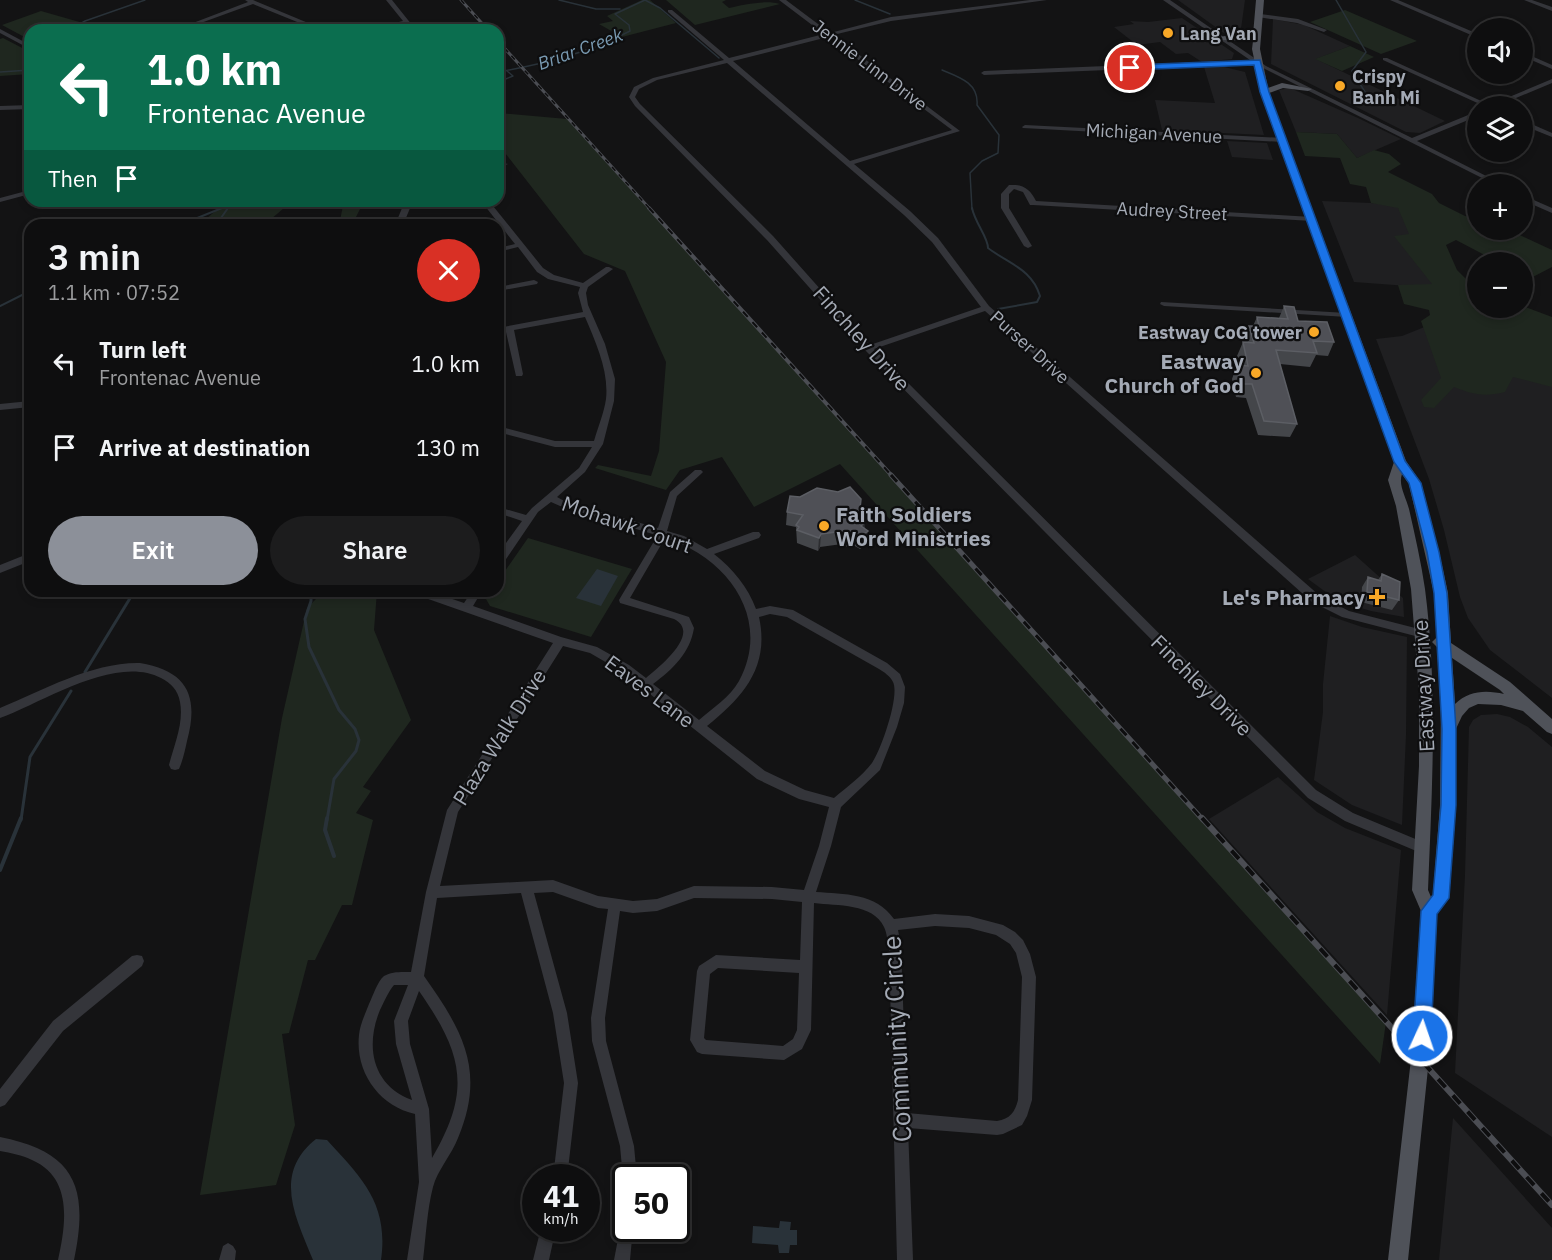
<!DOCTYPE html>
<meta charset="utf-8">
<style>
body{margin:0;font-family:"IBM Plex Sans",sans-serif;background:#1c1c1d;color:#f1f3f6;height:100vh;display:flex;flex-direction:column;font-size:22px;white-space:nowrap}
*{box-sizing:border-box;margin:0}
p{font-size:20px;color:#9b9c9e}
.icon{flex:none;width:33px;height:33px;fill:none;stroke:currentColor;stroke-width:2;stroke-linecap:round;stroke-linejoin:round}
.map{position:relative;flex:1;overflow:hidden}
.details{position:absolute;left:24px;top:219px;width:480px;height:378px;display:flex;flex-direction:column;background:#0e0e0f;border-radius:18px;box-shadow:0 3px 9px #0003,0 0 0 2px #2e2e2f}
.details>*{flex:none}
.hud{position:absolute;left:24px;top:24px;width:480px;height:183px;border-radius:18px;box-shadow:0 3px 9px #0003,0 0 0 2px #2e2e2f;background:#0b6e4f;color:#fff;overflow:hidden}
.fabs{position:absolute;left:1467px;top:18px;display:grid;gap:12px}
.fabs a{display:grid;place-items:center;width:66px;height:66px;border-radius:50%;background:#0e0e0f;box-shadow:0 3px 9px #0003,0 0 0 2px #2e2e2f;font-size:30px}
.speed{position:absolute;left:522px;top:1164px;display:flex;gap:12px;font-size:30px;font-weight:700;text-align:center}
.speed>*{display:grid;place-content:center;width:78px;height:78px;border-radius:50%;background:#0e0e0f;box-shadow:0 3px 9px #0003,0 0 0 2px #2e2e2f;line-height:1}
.speed small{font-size:15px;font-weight:400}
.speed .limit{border:3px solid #111;border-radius:9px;background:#fff;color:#111}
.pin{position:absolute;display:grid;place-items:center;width:51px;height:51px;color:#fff;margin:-26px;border:3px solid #fff;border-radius:50%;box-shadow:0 2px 6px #0007}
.me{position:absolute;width:66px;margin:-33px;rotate:3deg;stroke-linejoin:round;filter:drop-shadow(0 0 4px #0008)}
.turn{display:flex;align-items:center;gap:21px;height:126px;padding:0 24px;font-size:27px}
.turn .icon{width:78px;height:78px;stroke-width:2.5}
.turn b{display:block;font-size:42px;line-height:51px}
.then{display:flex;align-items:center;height:57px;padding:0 24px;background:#0003;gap:12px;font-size:22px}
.round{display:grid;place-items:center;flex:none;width:63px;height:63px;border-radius:32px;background:#1c1c1d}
.head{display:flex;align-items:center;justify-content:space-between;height:102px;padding:0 24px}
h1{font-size:36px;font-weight:600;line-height:45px}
.action{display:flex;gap:12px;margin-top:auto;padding:12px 24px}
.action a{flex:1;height:69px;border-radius:36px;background:#8c9099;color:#fff;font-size:24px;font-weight:600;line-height:69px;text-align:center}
.action a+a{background:#1c1c1d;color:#f1f3f6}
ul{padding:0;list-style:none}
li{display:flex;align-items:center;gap:18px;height:84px;padding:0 24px}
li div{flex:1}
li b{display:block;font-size:22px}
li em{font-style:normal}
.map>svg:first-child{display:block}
</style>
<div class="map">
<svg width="1552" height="1260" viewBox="0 0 1552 1260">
<rect width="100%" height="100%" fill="#131314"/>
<path fill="#1f1f21" d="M 1178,0 L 1245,0 L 1240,36 L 1228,36 Z
M 1182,18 L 1234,53 L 1232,59 L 1202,62 L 1188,53 L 1176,54 L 1160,42 L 1137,45 L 1114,27 L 1134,24 L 1130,21 L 1148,22 Z
M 1273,19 L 1304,25 L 1350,46 L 1316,59 L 1445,121 L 1420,133 L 1406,132 L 1271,64 Z
M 1220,66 L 1245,72 L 1264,135 L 1162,130 L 1155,100 L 1215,103 L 1204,67 Z
M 1290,88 L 1358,118 L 1401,139 L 1357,158 L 1337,134 L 1296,132 L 1279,90 Z
M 1227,141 L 1267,143 L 1273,160 L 1232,157 Z
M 1322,201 L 1395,204 L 1462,290 L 1354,282 Z
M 1477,306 L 1552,320 L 1552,698 L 1490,650 L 1468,618 L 1460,597 L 1444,530 L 1429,479 L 1376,339 L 1402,336 Z
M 1355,555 L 1403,598 L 1404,617 L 1371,611 L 1338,601 L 1308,579 Z
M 1330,616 L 1362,627 L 1407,637 L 1406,735 L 1402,825 L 1352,805 L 1314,780 L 1323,712 L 1323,684 Z
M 1497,714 L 1510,717 L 1528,727 L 1552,747 L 1552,1137 L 1455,1073 L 1465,875 L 1469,727 L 1473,720 L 1481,715 Z
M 1278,777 L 1317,812 L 1345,828 L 1401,850 L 1387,1015 L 1209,819 Z
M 1453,1118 L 1552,1228 L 1552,1260 L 1439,1260 Z"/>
<path fill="#1f271f" d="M 642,0 L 650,0 L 676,23 L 622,37 L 599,24 L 613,21 L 607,16 Z
M 666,0 L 726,0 L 722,2 L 729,8 C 744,4 767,0 780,4 L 695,25 Z
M 1345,10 L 1417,41 L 1381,54 L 1310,22 Z
M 41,11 L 83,23 L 68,30 L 30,30 L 30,40 L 2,25 Z
M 3,38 L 30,52 L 30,74 L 0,76 L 0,39 Z
M 1350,46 L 1374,57 L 1342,71 L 1315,59 Z
M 498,113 L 567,119 L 1386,1022 L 1380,1064 L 840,464 L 754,507 L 722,457 L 680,470 L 666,490 L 595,468 L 598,465 L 651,476 L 659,451 L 666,362 L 625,271 L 584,254 L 498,144 Z
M 1296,132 L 1337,134 L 1357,158 L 1374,150 L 1389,154 L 1401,164 L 1388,172 L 1432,194 L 1439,203 L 1465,216 L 1477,218 L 1478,230 L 1509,230 L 1552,250 L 1552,267 L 1529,279 L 1523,276 L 1522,262 L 1498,262 L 1456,240 L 1446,245 L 1457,270 L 1477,290 L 1478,308 L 1523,306 L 1552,317 L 1552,387 L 1513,377 L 1505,392 C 1485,397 1474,395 1454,387 L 1434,408 L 1424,407 L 1421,400 L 1441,378 L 1421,321 L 1430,315 L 1429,310 L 1404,304 L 1398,285 L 1432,284 L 1394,236 L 1409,234 L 1398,208 L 1371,203 L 1366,187 L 1350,184 L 1340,158 L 1305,156 Z
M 227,201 L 309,201 L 284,208 L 264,225 L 199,225 Z
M 344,201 L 364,201 L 352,225 L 339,225 Z
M 528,538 L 632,569 L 591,637 L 490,606 L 486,599 L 492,591 L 498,591 L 498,581 Z
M 324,591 L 377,591 L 374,630 L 411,720 L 363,787 L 371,791 L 356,813 L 373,820 L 352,905 L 342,905 L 315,960 L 308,960 L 289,1033 L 282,1034 L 295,1125 L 276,1185 L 200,1195 L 282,718 L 307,608 Z"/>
<path fill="#293239" d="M 597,569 L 618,576 L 601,606 L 576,598 Z
M 316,1139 L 327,1140 C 362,1178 389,1204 381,1260 L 313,1260 C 296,1218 272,1174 316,1139 Z
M 780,1221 L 791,1222 L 790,1230 L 797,1230 L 797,1245 L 790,1245 L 789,1253 L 779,1253 L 778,1245 L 752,1243 L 753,1226 L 779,1228 Z"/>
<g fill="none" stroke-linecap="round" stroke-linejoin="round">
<path stroke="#293239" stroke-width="1.5" d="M 559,0 L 596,9 L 620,9
M 645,0 L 660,8 L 719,58
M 855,0 L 890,14
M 1336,0 L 1366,52 L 1352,71 L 1365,92 L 1356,97
M 70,30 L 85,21 L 145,0
M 942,70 C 959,77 979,83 977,105 L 999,135 L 998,153 L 982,161 L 970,173 L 972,209
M 0,72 L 30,70
M 498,72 C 543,64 589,53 630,31 L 629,25 L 615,14 L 645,0
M 498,82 L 513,76 L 507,71
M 218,209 L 237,201
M 227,209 L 231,204"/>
<path stroke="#293239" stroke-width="2" d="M 972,208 C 975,223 988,237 988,248 C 1009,264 1032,269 1040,296 L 1037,302 L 998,309
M 180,225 L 222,208
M 216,225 L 228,208
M 0,306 L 30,291"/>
<path stroke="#293239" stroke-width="3" d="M 311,591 L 311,601 L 305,619 L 309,647 L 339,710 L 355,729 L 359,740 L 356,751 L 334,779 L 327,820
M 85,672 L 132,595 L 132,591
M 21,820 L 30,757 L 71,691"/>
<path stroke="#293239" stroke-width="4" d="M 327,818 L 325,830 L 334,856
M 0,870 L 21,818"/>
<path fill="#34353a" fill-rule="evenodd" d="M 245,0 L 253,0 L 325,30 L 317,30 L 253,4 L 198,24 L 193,23 L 248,2 Z
M 386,0 L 392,0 L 416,30 L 410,30 L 405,24 L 376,30 L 365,30 L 403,21 Z
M 779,0 L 786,0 L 830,33 L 891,17 L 1030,0 L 1047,0 L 891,21 L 833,35 L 960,131 L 854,164 L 910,211 L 938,238 L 989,306 L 1320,596 L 1349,611 L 1423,630 L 1427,631 L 1428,634 L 1427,637 L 1423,638 L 1342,617 L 1312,602 L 985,311 L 874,349 L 1316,790 L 1353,813 L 1425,843 L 1427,847 L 1425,851 L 1421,853 L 1345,821 L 1308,798 L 865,350 L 767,240 L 635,106 L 629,97 L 634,87 L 653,78 L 724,60 L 668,12 L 668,10 L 672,10 L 729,58 L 824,34 ZM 828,37 L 952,130 L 850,161 L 733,61 ZM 727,63 L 904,215 L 932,242 L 981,307 L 870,345 L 773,236 L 640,104 L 635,97 L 639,89 L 657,80 Z
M 1163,0 L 1170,0 L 1266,66 L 1412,138 L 1478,111 L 1478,116 L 1417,141 L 1502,184 L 1494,184 L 1255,64 L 984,75 L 981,73 L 984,71 L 1250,60 Z
M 1390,0 L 1398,0 L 1478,34 L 1478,38 Z
M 1524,0 L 1532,0 L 1552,7 L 1552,11 Z
M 1260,14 L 1298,19 L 1327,30 L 1324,32 L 1297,23 L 1258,17 L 1257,16 Z
M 0,29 L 30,45 L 30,49 L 0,33 Z
M 1522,52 L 1552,65 L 1552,69 L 1522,56 Z
M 1383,58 L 1387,58 L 1490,105 L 1552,79 L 1552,83 L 1497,106 L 1484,106 L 1383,60 Z
M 30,105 L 30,109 L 0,110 L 0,106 Z
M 1522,120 L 1552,133 L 1552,137 L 1522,125 Z
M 1025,125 L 1283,138 L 1286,140 L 1283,142 L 1023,128 L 1022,127 Z
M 503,163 L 508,164 L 498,168 L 498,164 Z
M 1009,185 C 1023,184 1030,189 1036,201 L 1312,217 L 1316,219 L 1312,221 L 1033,205 L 1030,205 L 1023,192 L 1014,189 L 1009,194 L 1009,208 L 1032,246 L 1028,248 L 1024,246 L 1001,208 L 1001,194 Z
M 30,190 L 30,194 L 0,202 L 0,198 Z
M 1522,195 L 1552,208 L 1552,213 L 1522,200 Z
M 405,201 L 413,201 L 403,225 L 395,225 Z
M 481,201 L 489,201 L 543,268 L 554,275 L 583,283 L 606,267 L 609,267 L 613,269 L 588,287 L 586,293 L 588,305 L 605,344 L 615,379 L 614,401 L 603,444 L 585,472 L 557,497 L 566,502 L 658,528 L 670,492 L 695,470 L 701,470 L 703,472 L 701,474 L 677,496 L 667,531 L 684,536 L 707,549 L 753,532 L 759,532 L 761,535 L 759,538 L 714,554 C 733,569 748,587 756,609 L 770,606 L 793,610 L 887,663 L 900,674 L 905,687 L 904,703 L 897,727 L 880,770 L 841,807 L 831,846 L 816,892 C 844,894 876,893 894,919 L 935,914 L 969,916 L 1003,925 L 1015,932 L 1023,940 L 1030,954 L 1036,977 L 1032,1100 L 1027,1116 L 1022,1125 L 1003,1134 L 997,1135 L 908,1128 L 913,1260 L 897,1260 L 889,946 C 887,940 887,933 884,927 C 873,903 837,906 814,903 L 811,1030 L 802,1049 L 784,1060 L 702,1054 L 697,1052 L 690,1040 L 697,971 L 699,966 L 716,955 L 800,960 L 802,902 L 772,899 L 694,898 L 657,911 L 633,913 L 620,911 L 605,1018 L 606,1041 L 634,1146 L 637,1178 L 626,1178 L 626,1183 L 623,1178 L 620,1146 L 592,1041 L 591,1018 L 608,909 L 598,908 L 553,892 L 534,893 L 567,1013 L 578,1083 L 567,1178 L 553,1178 L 564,1083 L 553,1013 L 521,893 L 437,898 L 424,976 C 463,1031 486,1071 458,1138 C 452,1154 437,1171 433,1187 C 427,1210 426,1236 423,1260 L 407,1260 L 419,1182 L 415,1114 C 379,1106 355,1072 359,1035 C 360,1025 365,1014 369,1004 C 373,996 377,982 384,976 C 392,971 403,972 411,972 L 426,892 L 447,810 L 553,643 L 414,594 L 413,591 L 429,591 L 464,603 L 472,591 L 482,591 L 473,606 L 561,637 L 597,647 L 629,665 L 646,678 C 659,667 702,633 674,619 L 620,603 L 619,600 L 653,543 L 656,535 L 560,506 L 551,502 L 538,512 L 502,565 L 498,566 L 498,554 L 522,521 L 498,513 L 498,507 L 526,515 L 532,508 L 579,468 L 592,447 L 555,447 L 498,432 L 498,426 L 555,441 L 594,441 C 598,427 604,413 606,399 C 609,371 596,343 585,317 L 514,330 L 523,374 L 522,376 L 516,376 L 506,332 L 498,334 L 498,328 L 583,312 L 578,293 L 580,287 L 548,279 L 537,272 L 518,247 L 498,252 L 498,248 L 515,244 ZM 665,538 C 726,556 773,618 739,681 C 730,697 713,708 699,720 L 653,684 C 673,669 690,653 694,628 L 689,617 L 630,598 ZM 770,614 L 787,617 L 879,669 C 884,672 890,676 893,682 C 900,696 881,750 872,763 C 862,776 847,787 834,798 L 805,790 L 765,771 L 707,726 C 743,697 770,667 759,617 ZM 563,646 L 590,653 L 621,671 L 757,779 L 799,799 L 829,807 L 819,846 L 804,890 L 772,887 L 694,886 L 657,899 L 633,901 L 598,896 L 553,880 L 440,886 L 458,812 ZM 935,926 L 969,928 L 996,935 L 1010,944 L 1016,953 L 1022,977 L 1018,1100 C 1015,1112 1010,1119 997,1121 L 907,1113 L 901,946 L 898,930 ZM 718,968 L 799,973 L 797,1030 L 793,1039 L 783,1046 L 706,1040 L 704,1038 L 710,974 ZM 394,985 L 408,985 L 394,1021 L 396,1044 L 412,1100 C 372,1085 365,1046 380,1010 C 384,1002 388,992 394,985 ZM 419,991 C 463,1054 472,1090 432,1158 L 429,1109 L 410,1044 L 408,1021 Z
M 534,280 L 538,282 L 537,284 L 498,291 L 498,287 Z
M 1161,302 L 1347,313 L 1351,315 L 1347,317 L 1164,306 L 1160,304 Z
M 30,401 L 30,407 L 0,410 L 0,404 Z
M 30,553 L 30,561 L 0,573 L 0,565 Z
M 140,663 C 188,671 199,697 187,741 C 185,750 183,760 179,769 L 175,770 L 171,769 L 169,765 C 174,745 184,723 180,702 C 178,690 171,683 161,678 C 116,654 43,702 0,718 L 0,708 C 44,690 92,662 140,663 Z
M 137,955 L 142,956 L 144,961 L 142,966 L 63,1031 L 5,1105 L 0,1107 L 0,1089 L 53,1021 L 132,956 Z
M 0,1137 C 76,1152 89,1188 74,1260 L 58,1260 C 66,1224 73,1178 32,1160 C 22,1155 11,1153 0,1151 Z
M 626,1221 L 626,1228 L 633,1228 L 630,1260 L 614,1260 L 621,1223 Z
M 541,1228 L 556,1228 L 549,1260 L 533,1260 Z
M 228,1243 L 233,1246 L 236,1251 L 235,1260 L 219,1260 L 223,1246 Z"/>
<path fill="#4f5259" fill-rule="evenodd" d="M 1256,0 L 1264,0 L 1260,49 L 1268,88 L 1282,83 L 1312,89 L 1308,91 L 1283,88 L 1269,93 L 1406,461 L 1421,483 L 1439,552 L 1448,593 L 1451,643 L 1510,682 L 1552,719 L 1552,734 L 1547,732 L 1523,711 L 1501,705 L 1478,704 L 1469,708 L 1462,716 L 1455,731 L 1456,805 L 1449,898 L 1437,914 L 1429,1059 L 1408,1260 L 1388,1260 L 1411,1059 L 1421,911 L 1412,890 L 1419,766 L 1419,691 L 1411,589 L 1396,506 L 1388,480 L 1394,462 L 1261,92 L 1252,49 L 1253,41 L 1222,40 L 1218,38 C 1228,33 1242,40 1253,35 ZM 1402,474 L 1409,484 L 1434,593 L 1437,637 L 1432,642 L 1438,648 L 1441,696 L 1440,805 L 1433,895 L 1431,897 L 1428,890 C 1432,790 1438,689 1425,589 C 1421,562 1415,535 1409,509 C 1406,497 1398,485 1402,474 ZM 1452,658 L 1500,690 L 1504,694 C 1487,690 1469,690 1455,704 Z"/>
<g stroke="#4b4d53" stroke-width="3">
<path id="rail-far3" d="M 461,0 L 488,30
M 498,41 L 650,209"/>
</g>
<g stroke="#4b4d53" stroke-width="4">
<path id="rail-far2" d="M 649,208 L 892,476"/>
</g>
<g stroke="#4b4d53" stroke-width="5">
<path id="rail-far1" d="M 891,475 L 1203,820"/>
</g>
<g stroke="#4b4d53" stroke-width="6">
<path id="rail" d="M 1202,818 L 1552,1205"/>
</g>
<use href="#rail-far3" stroke="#0e0e0f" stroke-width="1.5" stroke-dasharray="5" stroke-linecap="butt"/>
<use href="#rail-far2" stroke="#0e0e0f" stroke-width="2" stroke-dasharray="7" stroke-linecap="butt"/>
<use href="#rail-far1" stroke="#0e0e0f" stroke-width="3" stroke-dasharray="9" stroke-linecap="butt"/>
<use href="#rail" stroke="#0e0e0f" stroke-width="4" stroke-dasharray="11" stroke-linecap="butt"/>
</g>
<path fill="#44464a" d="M 1284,306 L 1298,321 L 1334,342 L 1328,356 L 1316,355 L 1310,367 L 1280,364 L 1297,424 L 1290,437 L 1258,435 L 1246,398 L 1236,397 L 1232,379 L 1237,365 L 1239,365 L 1237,356 L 1243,342 L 1245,343 L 1244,339 L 1249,326 L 1253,326 L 1257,317 L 1279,318 Z
M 787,512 L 859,518 L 865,528 L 867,544 L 860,549 L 853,545 L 849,548 L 842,544 L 820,547 L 818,551 L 797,543 L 796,527 L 786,525 Z
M 1382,574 L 1399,600 L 1392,610 L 1361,602 L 1362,587 L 1368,577 L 1378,580 Z"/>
<path fill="#2c2d30" d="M 865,522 L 864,534 L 868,531 L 867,544 L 860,549 L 861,536 L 861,526 Z
M 854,532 L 853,545 L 849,548 L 850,535 Z
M 821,534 L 820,547 L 818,551 L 819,538 Z"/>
<path fill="#4f5056" stroke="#5c5e64" stroke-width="1.5" d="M 1284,306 L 1294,307 L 1298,321 L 1327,322 L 1334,342 L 1313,341 L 1317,353 L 1276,350 L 1297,424 L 1264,421 L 1252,384 L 1241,384 L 1237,365 L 1248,366 L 1243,342 L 1254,343 L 1249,326 L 1259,326 L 1257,317 L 1288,319 Z
M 850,487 L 861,499 L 859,518 L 865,522 L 861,526 L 868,531 L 861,536 L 854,532 L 850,535 L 843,531 L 821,534 L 819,538 L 797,530 L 799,527 L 796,525 L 803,515 L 787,512 L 790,496 L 800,497 L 817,488 L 838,492 Z
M 1382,574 L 1400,582 L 1399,600 L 1367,592 L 1368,577 L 1381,581 Z"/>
<path fill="#1a73e8" stroke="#114b97" stroke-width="1.5" d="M 1260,60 L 1269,92 L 1405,461 L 1421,483 L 1439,552 L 1447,593 L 1456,729 L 1456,805 L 1449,898 L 1437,914 L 1431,1036 L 1428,1042 L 1422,1045 L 1415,1042 L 1413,1036 L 1421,911 L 1433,895 L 1441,805 L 1442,729 L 1434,593 L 1427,552 L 1409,483 L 1394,462 L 1260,92 L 1254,65 L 1130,70 L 1125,68 L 1130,65 Z"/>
<g fill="#f8a827" stroke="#0e0e0f" stroke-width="2">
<circle cx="1168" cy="33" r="6"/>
<circle cx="1340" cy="86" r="6"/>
<circle cx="1314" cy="332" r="6"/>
<circle cx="1256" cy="373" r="6"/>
<circle cx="824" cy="526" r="6"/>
<path d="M1374 588h6v6h6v6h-6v6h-6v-6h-6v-6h6z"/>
</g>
<g text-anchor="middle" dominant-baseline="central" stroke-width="4.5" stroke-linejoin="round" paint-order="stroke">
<g font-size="18" font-weight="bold" fill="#a4aab5" stroke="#0e0e0f" text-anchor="start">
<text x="1180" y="33">Lang Van</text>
<text x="1352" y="76">Crispy<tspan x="1352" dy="21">Banh Mi</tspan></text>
<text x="1302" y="332" text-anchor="end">Eastway CoG tower</text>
</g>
<g font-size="18" font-style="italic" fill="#799ab2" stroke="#0e0e0f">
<text transform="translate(580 49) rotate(-20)">Briar Creek</text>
</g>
<g font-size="18" fill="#a4aab5" stroke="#0e0e0f">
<text transform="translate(870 65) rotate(37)">Jennie Linn Drive</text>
<text transform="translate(1154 133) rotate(3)">Michigan Avenue</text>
<text transform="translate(1172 211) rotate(3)">Audrey Street</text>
<text transform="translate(1030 347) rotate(42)">Purser Drive</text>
</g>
<g font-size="21" fill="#a4aab5" stroke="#0e0e0f">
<text transform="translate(862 338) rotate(48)">Finchley Drive</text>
<text transform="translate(627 524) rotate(19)">Mohawk Court</text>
<text transform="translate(1202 685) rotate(45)">Finchley Drive</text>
<text transform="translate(1423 686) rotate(-93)">Eastway Drive</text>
<text transform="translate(650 691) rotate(37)">Eaves Lane</text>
<text transform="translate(499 737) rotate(-58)">Plaza Walk Drive</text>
</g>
<g font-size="21" font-weight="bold" fill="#a4aab5" stroke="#0e0e0f" text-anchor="end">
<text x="1244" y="361">Eastway<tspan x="1244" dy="24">Church of God</tspan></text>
<text x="836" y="514" text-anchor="start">Faith Soldiers<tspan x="836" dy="24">Word Ministries</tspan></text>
<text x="1365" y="597">Le's Pharmacy</text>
</g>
<g font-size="26" fill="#a4aab5" stroke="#0e0e0f">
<text transform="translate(896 1039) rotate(-93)">Community Circle</text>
</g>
</g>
</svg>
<div class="fabs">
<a><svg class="icon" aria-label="sound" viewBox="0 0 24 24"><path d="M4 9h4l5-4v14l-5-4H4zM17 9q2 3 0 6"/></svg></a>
<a><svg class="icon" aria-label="layers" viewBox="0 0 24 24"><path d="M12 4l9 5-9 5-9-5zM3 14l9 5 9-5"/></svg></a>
<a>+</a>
<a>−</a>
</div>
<div class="speed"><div>41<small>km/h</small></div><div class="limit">50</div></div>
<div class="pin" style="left:1130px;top:68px;background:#d93025"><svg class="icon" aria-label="arrive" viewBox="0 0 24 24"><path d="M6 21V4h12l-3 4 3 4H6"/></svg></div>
<svg class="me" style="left:1422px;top:1036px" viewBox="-20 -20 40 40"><circle r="17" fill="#1a73e8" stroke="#fff" stroke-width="3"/><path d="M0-11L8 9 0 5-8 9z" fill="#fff"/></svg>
<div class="hud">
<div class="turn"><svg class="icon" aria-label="left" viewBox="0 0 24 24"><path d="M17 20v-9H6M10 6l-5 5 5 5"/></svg><div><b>1.0 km</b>Frontenac Avenue</div></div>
<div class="then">Then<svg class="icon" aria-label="arrive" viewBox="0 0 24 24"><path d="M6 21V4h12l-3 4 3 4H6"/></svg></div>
</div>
<section class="details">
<div class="head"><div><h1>3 min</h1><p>1.1 km · 07:52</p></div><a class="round" style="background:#d93025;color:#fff"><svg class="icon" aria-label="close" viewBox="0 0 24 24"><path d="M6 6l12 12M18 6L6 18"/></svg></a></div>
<ul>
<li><svg class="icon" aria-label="left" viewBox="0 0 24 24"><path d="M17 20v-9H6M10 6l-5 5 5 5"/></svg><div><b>Turn left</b><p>Frontenac Avenue</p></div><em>1.0 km</em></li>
<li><svg class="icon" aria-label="arrive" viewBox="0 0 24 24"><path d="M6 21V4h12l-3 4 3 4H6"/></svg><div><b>Arrive at destination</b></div><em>130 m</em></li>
</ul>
<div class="action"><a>Exit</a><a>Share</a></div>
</section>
</div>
